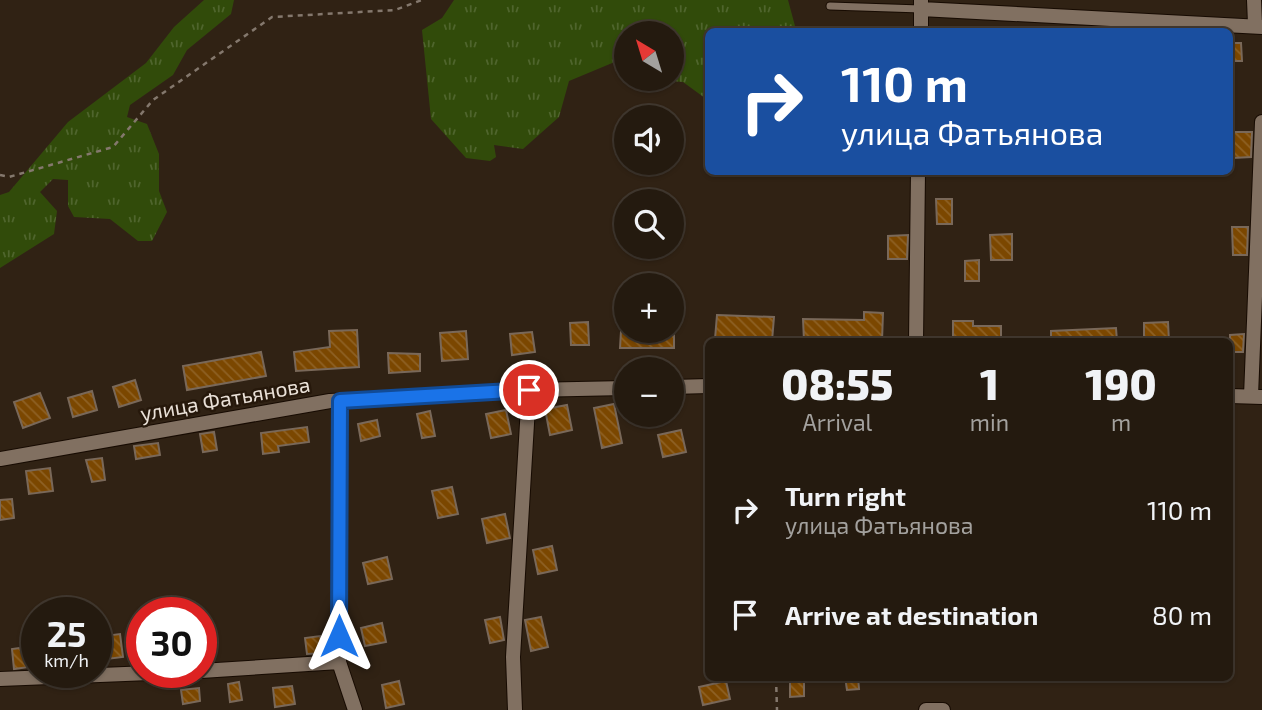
<!DOCTYPE html>
<meta charset="utf-8">
<style>
body{margin:0;font-family:"Exo 2",sans-serif;background:#2c2318;color:#f1f3f6;height:100vh;display:flex;flex-direction:column;font-size:26px;white-space:nowrap}
*{box-sizing:border-box;margin:0}
p{font-size:23px;color:#a3a19e}
.icon{flex:none;width:38px;height:38px;fill:none;stroke:currentColor;stroke-width:2;stroke-linecap:round;stroke-linejoin:round}
.map{position:relative;flex:1;overflow:hidden}
.side{position:absolute;left:705px;top:338px;width:528px;height:343px;display:flex;flex-direction:column;background:#241a0f;border-radius:10px;box-shadow:0 2px 5px #0004,0 0 0 2px #41382f}
.side>*{flex:none}
.banner{position:absolute;left:705px;top:28px;width:528px;height:147px;border-radius:10px;box-shadow:0 2px 5px #0004,0 0 0 2px #41382f;background:#1a4fa0;color:#fff;overflow:hidden}
.needle{width:46px;rotate:322deg}
.buttons{position:absolute;left:614px;top:21px;display:grid;gap:14px}
.buttons a{display:grid;place-items:center;width:70px;height:70px;border-radius:50%;background:#241a0f;box-shadow:0 2px 5px #0004,0 0 0 2px #41382f;font-size:35px}
.speed{position:absolute;left:21px;top:597px;display:flex;gap:14px;font-size:35px;font-weight:700;text-align:center}
.speed>*{display:grid;place-content:center;width:91px;height:91px;border-radius:50%;background:#241a0f;box-shadow:0 2px 5px #0004,0 0 0 2px #41382f;line-height:1}
.speed small{font-size:18px;font-weight:400}
.speed .limit{border:10px solid #d22;background:#fff;color:#111}
.pin{position:absolute;display:grid;place-items:center;width:60px;height:60px;color:#fff;margin:-30px;border:4px solid #fff;border-radius:50%;box-shadow:0 2px 7px #0007}
.me{position:absolute;width:77px;margin:-38px;rotate:0deg;stroke-linejoin:round;filter:drop-shadow(0 0 5px #0008)}
.turn{display:flex;align-items:center;gap:24px;height:147px;padding:0 21px;font-size:32px}
.turn .icon{width:91px;height:91px;stroke-width:2.5}
.turn b{display:block;font-size:49px;line-height:60px}
.eta{display:flex;justify-content:space-evenly;align-items:center;height:119px;text-align:center}
.eta b{font-size:42px;font-weight:800;line-height:49px}
ul{padding:0;list-style:none}
li{display:flex;align-items:center;gap:21px;height:105px;padding:0 21px}
li div{flex:1}
li b{display:block;font-size:26px}
li em{font-style:normal}
.map>svg:first-child{display:block}
</style>
<div class="map">
<svg width="1262" height="710" viewBox="0 0 1262 710">
<defs>
<pattern id="grass-tufts" width="24" height="20" patternUnits="userSpaceOnUse" patternTransform="scale(1.75)"><rect width="24" height="20" fill="#314b0a"/><path d="M3 7l-1-3M5 7V3M7 7l1-3M15 17l-1-3M17 17v-4M19 17l1-3" fill="none" stroke="#4f652d"/></pattern>
<pattern id="building-back-hatch" width="6" height="6" patternUnits="userSpaceOnUse" patternTransform="scale(1.75)"><rect width="6" height="6" fill="#7b4700"/><path d="M-1 5l2 2M0 0l6 6M5-1l2 2" fill="none" stroke="#8e6124"/></pattern>
</defs>
<rect width="100%" height="100%" fill="#302214"/>
<path fill="url(#grass-tufts)" d="M 204,0 L 234,0 L 231,14 L 187,50 L 173,75 L 130,105 L 127,117 L 147,124 L 159,154 L 159,191 L 167,212 L 152,241 L 138,241 L 110,219 L 74,217 L 68,206 L 68,180 L 53,179 L 40,192 L 57,211 L 54,234 L 0,268 L 0,195 L 9,192 L 68,122 L 146,63 L 174,27 Z
M 454,0 L 788,0 L 795,26 L 789,31 L 709,32 L 709,101 L 683,82 L 643,79 L 672,79 L 672,33 L 626,33 L 626,67 L 617,61 L 569,81 L 559,117 L 523,149 L 494,145 L 496,157 L 490,161 L 466,158 L 431,119 L 422,30 L 442,18 Z"/>
<path fill="url(#building-back-hatch)" stroke="#796859" stroke-width="2" d="M 1230,43 L 1241,43 L 1242,61 L 1230,61 Z
M 1233,132 L 1252,132 L 1251,157 L 1233,158 Z
M 936,199 L 952,199 L 952,224 L 937,224 Z
M 1232,227 L 1248,227 L 1247,255 L 1233,255 Z
M 1012,234 L 1012,260 L 991,260 L 990,235 Z
M 908,235 L 907,259 L 888,259 L 888,236 Z
M 979,260 L 979,281 L 965,281 L 965,261 Z
M 864,312 L 883,313 L 882,341 L 804,341 L 803,319 L 864,320 Z
M 717,315 L 774,317 L 772,341 L 715,339 Z
M 953,321 L 973,321 L 973,326 L 1001,326 L 1001,341 L 953,341 Z
M 588,322 L 589,345 L 571,345 L 570,323 Z
M 1168,322 L 1169,341 L 1144,341 L 1144,323 Z
M 1116,328 L 1117,341 L 1051,341 L 1051,331 Z
M 357,330 L 359,367 L 296,371 L 294,352 L 330,347 L 329,331 Z
M 466,331 L 468,359 L 442,361 L 440,333 Z
M 621,331 L 674,331 L 674,348 L 620,348 Z
M 532,332 L 535,352 L 512,355 L 510,334 Z
M 1244,334 L 1243,352 L 1230,352 L 1230,335 Z
M 261,352 L 266,376 L 187,390 L 183,366 Z
M 388,353 L 420,354 L 420,371 L 389,373 Z
M 135,380 L 141,400 L 119,407 L 113,387 Z
M 92,391 L 97,410 L 73,417 L 68,398 Z
M 40,393 L 50,418 L 23,428 L 14,402 Z
M 614,404 L 622,443 L 602,448 L 594,408 Z
M 567,405 L 572,430 L 550,435 L 545,409 Z
M 506,410 L 511,434 L 491,438 L 486,414 Z
M 430,411 L 435,436 L 422,438 L 417,414 Z
M 377,420 L 380,436 L 361,441 L 358,424 Z
M 307,427 L 309,442 L 278,446 L 279,452 L 263,454 L 261,433 Z
M 681,430 L 686,452 L 663,457 L 658,435 Z
M 214,432 L 217,450 L 203,452 L 200,434 Z
M 158,443 L 160,455 L 136,459 L 134,446 Z
M 102,458 L 105,480 L 92,482 L 86,460 Z
M 50,468 L 53,491 L 29,494 L 26,471 Z
M 452,487 L 458,514 L 438,518 L 432,491 Z
M 12,499 L 14,518 L 0,520 L 0,500 Z
M 505,514 L 510,538 L 487,543 L 482,519 Z
M 552,546 L 557,570 L 538,574 L 533,550 Z
M 387,557 L 392,579 L 368,584 L 363,563 Z
M 500,617 L 504,640 L 490,643 L 485,620 Z
M 541,617 L 548,647 L 531,651 L 525,620 Z
M 382,623 L 386,642 L 365,646 L 361,628 Z
M 120,634 L 123,657 L 99,660 L 96,637 Z
M 320,636 L 323,653 L 307,654 L 305,638 Z
M 27,647 L 29,667 L 14,669 L 12,649 Z
M 790,677 L 804,677 L 804,696 L 790,697 Z
M 845,677 L 858,677 L 859,689 L 847,690 Z
M 399,681 L 404,704 L 386,708 L 382,685 Z
M 726,681 L 730,699 L 703,705 L 699,687 Z
M 239,682 L 242,700 L 230,702 L 228,684 Z
M 292,686 L 295,704 L 275,707 L 273,688 Z
M 199,688 L 200,701 L 183,704 L 181,690 Z"/>
<g fill="none" stroke-linecap="round" stroke-linejoin="round">
<g stroke="#170b02" stroke-width="9">
<path id="lane" d="M 830,6 L 921,9"/>
</g>
<g stroke="#170b02" stroke-width="16">
<path id="street" d="M 1254,0 L 1255,24
M 921,9 L 1262,27
M 921,32 L 921,1
M 916,341 L 918,172
M 672,387 L 709,386
M 1230,396 L 1262,397
M 1251,396 L 1262,122
M 340,401 L 339,662 L 355,710
M 0,459 L 330,401 L 529,390 L 626,388
M 201,671 L 339,662
M 0,679 L 175,672
M 515,710 L 513,657 L 529,390
M 926,710 L 943,710"/>
</g>
<path stroke="#84786d" stroke-width="2.5" stroke-dasharray="5 5" stroke-linecap="butt" d="M 0,175 L 9,177 L 113,147 L 153,100 L 272,17 L 395,10 L 422,0
M 776,677 L 777,710"/>
<use href="#lane" stroke="#817061" stroke-width="7"/>
<use href="#street" stroke="#817061" stroke-width="14"/>
</g>
<g fill="none" stroke-linecap="round" stroke-linejoin="round">
<g stroke="#114b97" stroke-width="18">
<path id="route" d="M 339,636 L 340,401 L 529,390"/>
</g>
<use href="#route" stroke="#1a73e8" stroke-width="12"/>
</g>
<g text-anchor="middle" dominant-baseline="central" stroke-width="5" stroke-linejoin="round" paint-order="stroke">
<g font-size="21" fill="#eae1d8" stroke="#26180b">
<text transform="translate(225 398) rotate(-10)">улица Фатьянова</text>
</g>
</g>
</svg>
<div class="buttons">
<a><svg class="needle" viewBox="-14 -14 28 28"><path d="M0-13l5 13h-10z" fill="#e53935"/><path d="M0 13l5-13h-10z" fill="#a3a19e"/></svg></a>
<a><svg class="icon" aria-label="sound" viewBox="0 0 24 24"><path d="M4 9h4l5-4v14l-5-4H4zM17 9q2 3 0 6"/></svg></a>
<a><svg class="icon" aria-label="search" viewBox="0 0 24 24"><circle cx="10" cy="10" r="6"/><path d="M15 15l6 6"/></svg></a>
<a>+</a>
<a>−</a>
</div>
<div class="speed"><div>25<small>km/h</small></div><div class="limit">30</div></div>
<div class="pin" style="left:529px;top:390px;background:#d93025"><svg class="icon" aria-label="arrive" viewBox="0 0 24 24"><path d="M6 21V4h12l-3 4 3 4H6"/></svg></div>
<svg class="me" style="left:339px;top:636px" viewBox="-20 -20 40 40"><path d="M0-17L14 15 0 8-14 15z" fill="#1a73e8" stroke="#fff" stroke-width="4"/></svg>
<div class="banner">
<div class="turn"><svg class="icon" aria-label="right" viewBox="0 0 24 24"><path d="M7 20v-9h11M14 6l5 5-5 5"/></svg><div><b>110 m</b>улица Фатьянова</div></div>
</div>
<section class="side">
<div class="eta">
<div><b>08:55</b><p>Arrival</p></div>
<div><b>1</b><p>min</p></div>
<div><b>190</b><p>m</p></div>
</div>
<ul>
<li><svg class="icon" aria-label="right" viewBox="0 0 24 24"><path d="M7 20v-9h11M14 6l5 5-5 5"/></svg><div><b>Turn right</b><p>улица Фатьянова</p></div><em>110 m</em></li>
<li><svg class="icon" aria-label="arrive" viewBox="0 0 24 24"><path d="M6 21V4h12l-3 4 3 4H6"/></svg><div><b>Arrive at destination</b></div><em>80 m</em></li>
</ul>
</section>
</div>
